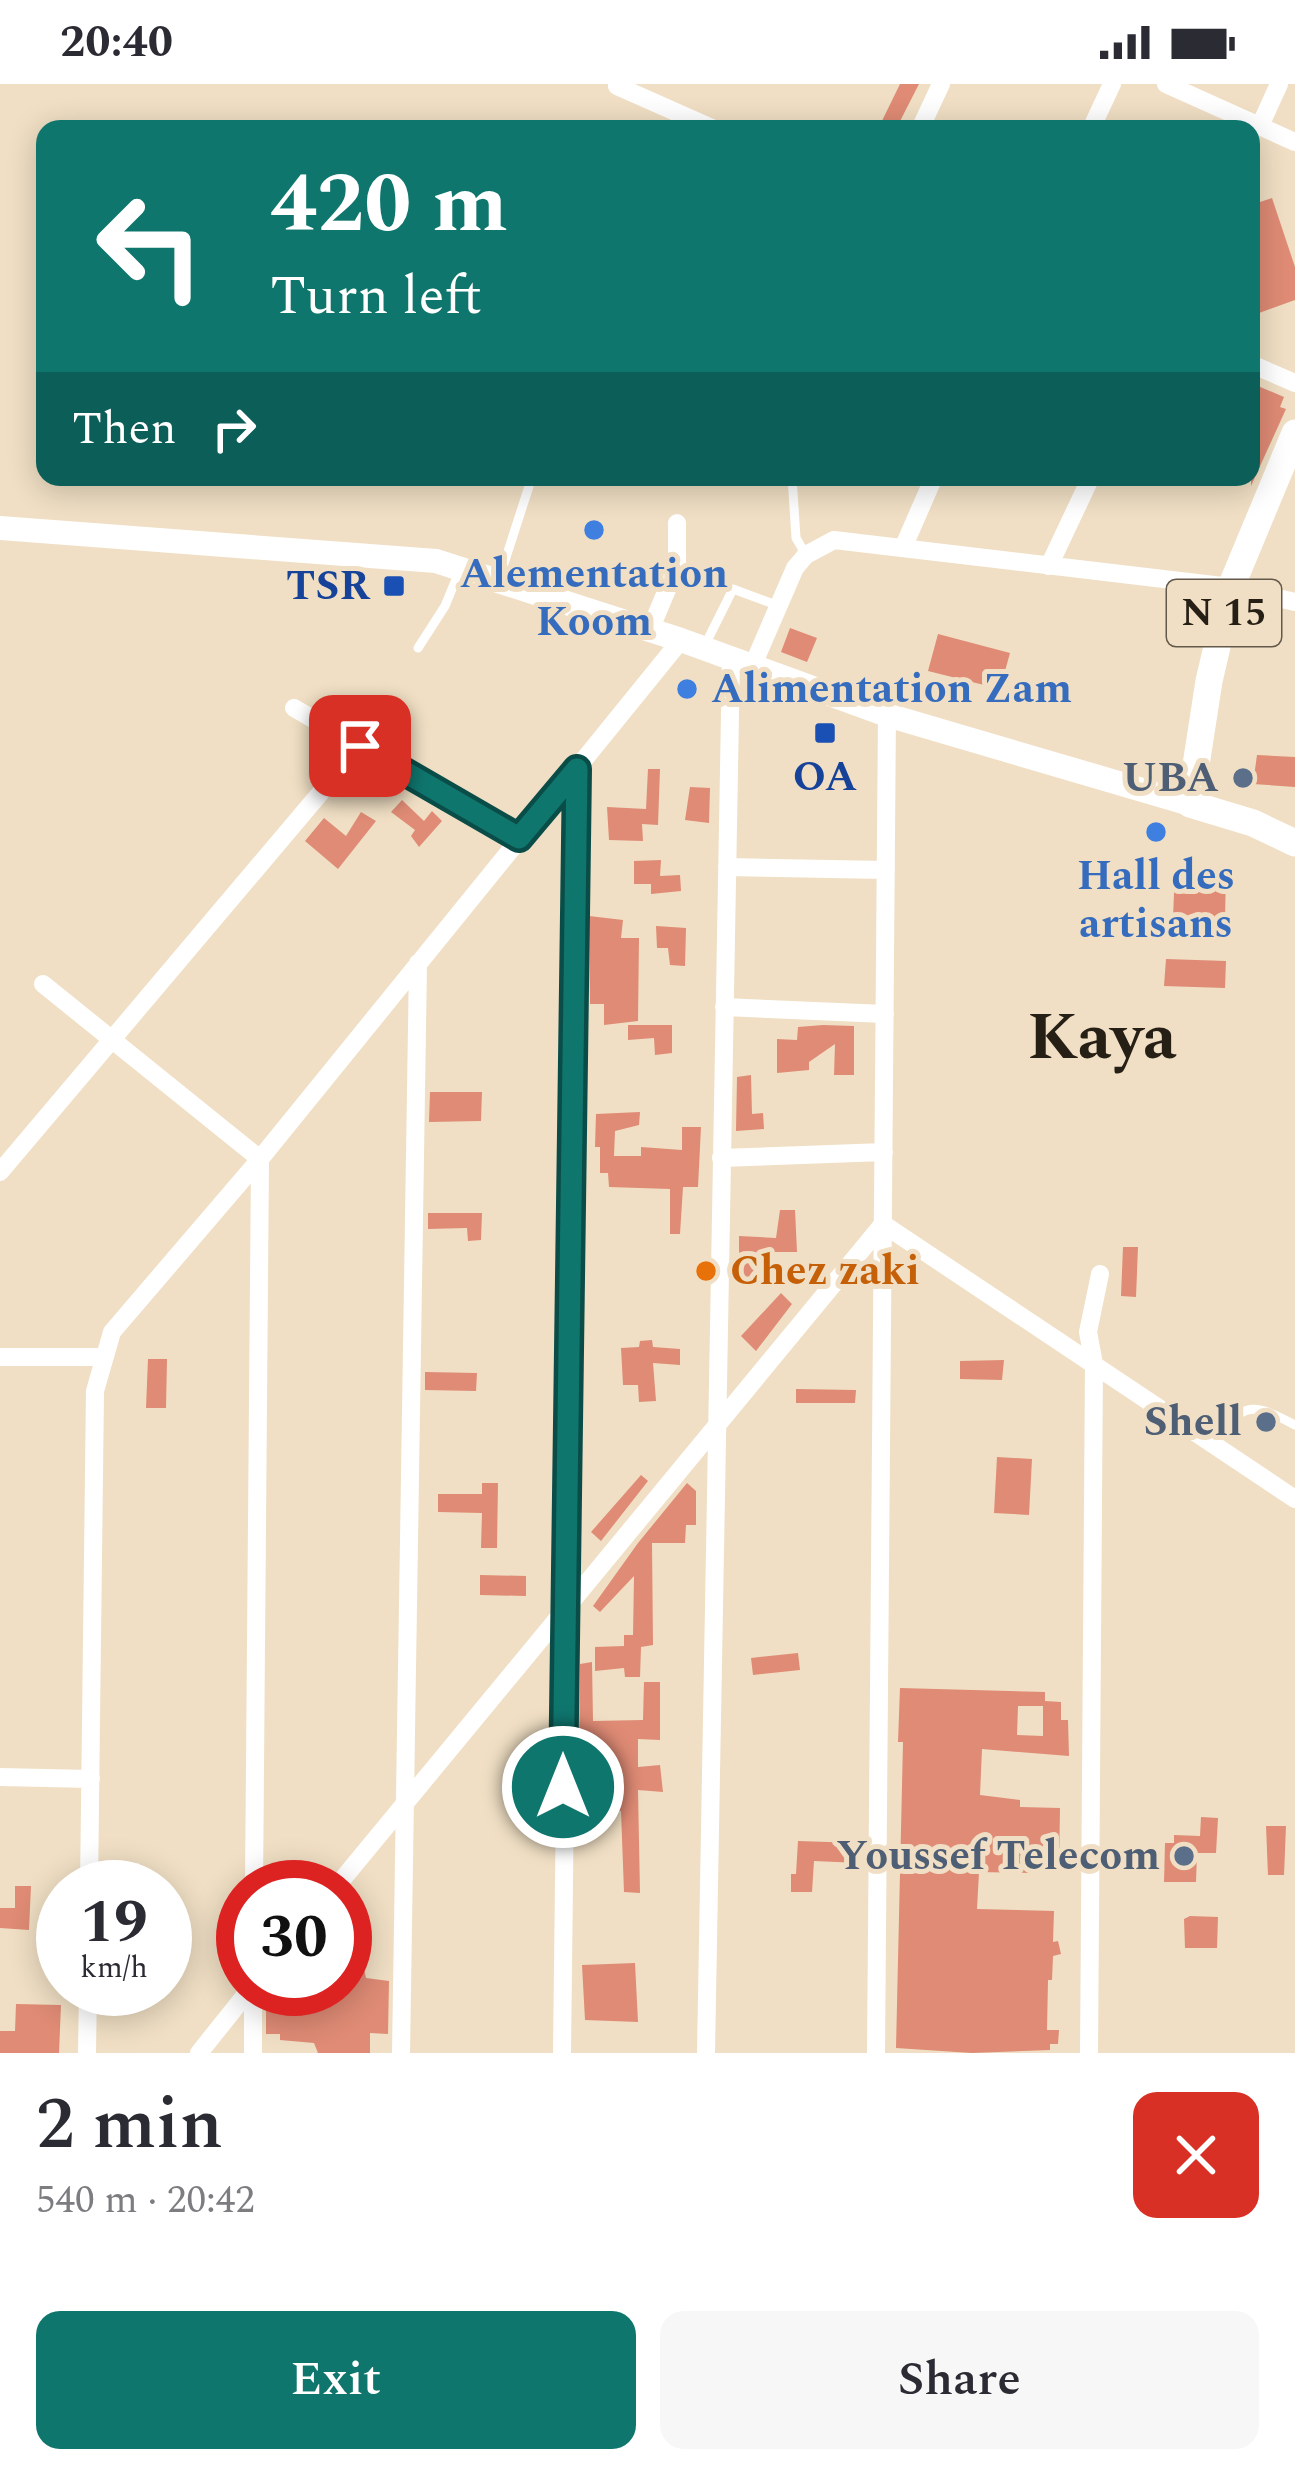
<!DOCTYPE html>
<meta charset="utf-8">
<style>
body{margin:0;font-family:Spectral,serif;background:#f7f7f7;color:#2b2b33;height:100vh;display:flex;flex-direction:column;font-size:45px;white-space:nowrap}
*{box-sizing:border-box;margin:0}
p{font-size:39px;color:#7c7c81}
.icon{flex:none;width:66px;height:66px;fill:none;stroke:currentColor;stroke-width:2;stroke-linecap:round;stroke-linejoin:round}
.map{position:relative;height:1969px;overflow:hidden}
.details{display:flex;flex-direction:column;background:#fff;flex:1}
.details>*{flex:none}
.top-card{position:absolute;left:36px;top:36px;width:1224px;height:366px;border-radius:24px;box-shadow:0 6px 30px #0003;background:#0f766e;color:#fff;overflow:hidden}
.speed{position:absolute;left:36px;top:1776px;display:flex;gap:24px;font-size:60px;font-weight:700;text-align:center}
.speed>*{display:grid;place-content:center;width:156px;height:156px;border-radius:50%;background:#fff;box-shadow:0 6px 30px #0003;line-height:1}
.speed small{font-size:30px;font-weight:400}
.speed .limit{border:18px solid #d22;background:#fff;color:#111}
.pin{position:absolute;display:grid;place-items:center;width:102px;height:102px;color:#fff;margin:-51px;border-radius:24px;box-shadow:0 6px 18px #0006}
.me{position:absolute;width:132px;margin:-66px;rotate:0deg;stroke-linejoin:round;filter:drop-shadow(0 0 9px #0008)}
.turn{display:flex;align-items:center;gap:42px;height:252px;padding:0 36px;font-size:54px}
.turn .icon{width:156px;height:156px;stroke-width:2.5}
.turn b{display:block;font-size:84px;line-height:102px}
.then{display:flex;align-items:center;height:114px;padding:0 36px;background:#0003;gap:24px;font-size:45px}
.round{display:grid;place-items:center;flex:none;width:126px;height:126px;border-radius:24px;background:#f7f7f7}
.headline{display:flex;align-items:center;justify-content:space-between;height:204px;padding:0 36px}
h1{font-size:72px;font-weight:600;line-height:90px}
.cta{display:flex;gap:24px;margin-top:auto;padding:24px 36px}
.cta a{flex:1;height:138px;border-radius:24px;background:#0f766e;color:#fff;font-size:48px;font-weight:600;line-height:138px;text-align:center}
.cta a+a{background:#f7f7f7;color:#2b2b33}
.status{display:flex;justify-content:space-between;align-items:center;height:84px;padding:0 60px;background:#fff;direction:ltr}
.status svg{height:33px;fill:currentColor}
.map>svg:first-child{display:block}
</style>
<div class="status"><b>20:40</b><svg viewBox="0 0 49 12"><path d="M0 12V9h3v3zM5 12V6h3v6zM10 12V3h3v9zM15 12V0h3v12zM26 1h20v11H26zM47 4h2v5h-2z"/></svg></div>
<div class="map">
<svg width="1295" height="1969" viewBox="0 0 1295 1969">
<rect width="100%" height="100%" fill="#f0dfc4"/>
<path fill="#df8b75" fill-rule="evenodd" d="M 900,0 L 919,0 L 896,45 L 878,45 Z
M 1272,114 L 1295,183 L 1295,216 L 1251,232 L 1251,121 Z
M 1251,299 L 1284,313 L 1280,323 L 1286,325 L 1251,402 Z
M 790,544 L 817,554 L 807,578 L 781,568 Z
M 938,550 L 1010,569 L 1000,605 L 928,587 Z
M 1257,671 L 1295,673 L 1295,703 L 1253,700 Z
M 648,685 L 660,685 L 658,741 L 642,740 L 643,757 L 609,756 L 607,723 L 646,725 Z
M 690,703 L 710,704 L 709,739 L 685,736 Z
M 402,716 L 424,737 L 432,727 L 442,737 L 419,763 L 411,752 L 415,746 L 391,728 Z
M 361,728 L 376,737 L 338,785 L 305,757 L 324,734 L 346,752 Z
M 661,776 L 660,792 L 680,791 L 681,807 L 651,810 L 651,800 L 634,800 L 634,777 Z
M 1175,785 L 1226,787 L 1225,836 L 1173,834 Z
M 589,832 L 623,836 L 621,854 L 639,854 L 638,937 L 604,941 L 604,920 L 590,920 Z
M 656,842 L 686,844 L 685,882 L 670,881 L 668,864 L 657,864 Z
M 1166,875 L 1226,877 L 1225,904 L 1164,902 Z
M 628,941 L 672,941 L 672,969 L 655,971 L 654,954 L 628,956 Z
M 823,941 L 854,942 L 854,991 L 834,991 L 835,960 L 809,978 L 809,986 L 777,989 L 777,955 L 797,956 L 798,943 Z
M 751,991 L 752,1030 L 763,1029 L 764,1045 L 736,1047 L 737,993 Z
M 430,1008 L 482,1008 L 481,1037 L 429,1038 Z
M 640,1028 L 639,1041 L 615,1047 L 614,1072 L 641,1072 L 641,1063 L 682,1066 L 682,1043 L 701,1043 L 698,1103 L 683,1103 L 680,1150 L 670,1150 L 670,1105 L 609,1103 L 608,1089 L 600,1089 L 600,1063 L 595,1063 L 596,1030 Z
M 780,1126 L 795,1126 L 797,1168 L 758,1168 L 757,1194 L 739,1194 L 739,1152 L 776,1154 Z
M 428,1129 L 482,1129 L 481,1156 L 468,1157 L 467,1144 L 428,1145 Z
M 1123,1163 L 1138,1163 L 1136,1213 L 1121,1212 Z
M 781,1209 L 792,1220 L 756,1267 L 741,1252 Z
M 652,1256 L 653,1263 L 680,1265 L 680,1281 L 653,1279 L 656,1317 L 639,1318 L 638,1301 L 623,1301 L 621,1264 L 639,1263 L 640,1257 Z
M 148,1275 L 167,1275 L 166,1324 L 146,1324 Z
M 1004,1276 L 1002,1296 L 960,1295 L 960,1277 Z
M 425,1288 L 477,1289 L 476,1307 L 425,1306 Z
M 796,1305 L 856,1306 L 855,1319 L 796,1319 Z
M 997,1373 L 1032,1375 L 1029,1431 L 994,1429 Z
M 641,1391 L 648,1397 L 601,1457 L 591,1448 Z
M 482,1399 L 498,1399 L 497,1464 L 481,1464 L 482,1429 L 438,1428 L 438,1410 L 482,1410 Z
M 687,1399 L 696,1407 L 696,1441 L 686,1441 L 685,1459 L 652,1459 L 653,1561 L 641,1563 L 640,1593 L 625,1593 L 624,1584 L 595,1587 L 595,1563 L 624,1562 L 624,1551 L 633,1551 L 634,1492 L 600,1528 L 593,1522 L 638,1459 Z
M 480,1491 L 526,1492 L 526,1512 L 480,1511 Z
M 798,1569 L 800,1586 L 753,1591 L 751,1574 Z
M 592,1578 L 593,1637 L 643,1636 L 644,1598 L 660,1598 L 660,1656 L 638,1655 L 638,1683 L 660,1681 L 663,1708 L 638,1706 L 640,1809 L 624,1808 L 621,1727 L 581,1728 L 581,1706 L 591,1706 L 590,1677 L 582,1678 L 579,1662 L 580,1580 Z
M 900,1604 L 1045,1608 L 1045,1617 L 1061,1618 L 1061,1636 L 1068,1636 L 1069,1672 L 982,1665 L 980,1711 L 1020,1716 L 1020,1723 L 1060,1724 L 1059,1781 L 1038,1785 L 1038,1789 L 979,1788 L 977,1825 L 1054,1827 L 1053,1858 L 1058,1857 L 1061,1870 L 1053,1872 L 1052,1896 L 1048,1896 L 1047,1946 L 1059,1946 L 1058,1960 L 1050,1960 L 1050,1966 L 972,1969 L 896,1964 L 903,1658 L 898,1658 ZM 1018,1622 L 1043,1622 L 1043,1652 L 1017,1651 Z
M 1201,1733 L 1218,1734 L 1216,1769 L 1197,1769 L 1196,1798 L 1164,1798 L 1165,1759 L 1174,1759 L 1174,1751 L 1200,1752 Z
M 1266,1742 L 1286,1742 L 1284,1791 L 1268,1791 Z
M 798,1757 L 858,1759 L 859,1779 L 814,1777 L 812,1808 L 791,1808 L 791,1790 L 796,1790 Z
M 15,1802 L 31,1802 L 29,1846 L 0,1844 L 0,1824 L 15,1824 Z
M 1190,1832 L 1218,1833 L 1217,1864 L 1185,1864 L 1184,1835 Z
M 357,1851 L 366,1894 L 389,1897 L 388,1950 L 370,1949 L 370,1969 L 318,1969 L 314,1959 L 280,1956 L 280,1950 L 266,1950 L 266,1921 L 279,1905 L 345,1905 L 345,1853 Z
M 635,1879 L 638,1938 L 585,1936 L 582,1881 Z
M 16,1920 L 61,1921 L 59,1969 L 0,1969 L 0,1947 L 15,1947 Z"/>
<g fill="none" stroke-linecap="round" stroke-linejoin="round">
<path stroke="#fff" stroke-width="9" d="M 792,393 L 796,454 L 806,471
M 499,495 L 532,393
M 704,563 L 733,505 L 779,522
M 418,564 L 445,522 L 459,488
M 1207,1355 C 1249,1322 1246,1315 1295,1341"/>
<path stroke="#fff" stroke-width="18" d="M 1166,0 L 1295,58
M 617,2 L 714,45
M 1260,42 L 1279,0
M 920,45 L 941,0
M 1091,45 L 1112,0
M 1251,280 L 1295,299
M 903,464 L 934,393
M 1049,482 L 1091,393
M 650,546 L 677,482 L 677,439
M 753,581 L 795,484 L 806,471 L 834,456 L 1231,503 L 1295,518
M 294,624 L 519,754
M 727,783 L 886,786
M 43,900 L 260,1075 L 254,1803
M 724,923 L 885,930
M 721,1074 L 884,1068
M 0,1088 L 360,662
M 0,1273 L 105,1273
M 0,1693 L 91,1695
M 89,1803 L 95,1307 L 112,1248 L 260,1075 L 681,556
M 336,1803 L 883,1140 L 1295,1415
M 87,1969 L 88,1905
M 199,1969 L 250,1905
M 253,1969 L 253,1905
M 401,1969 L 418,879
M 562,1969 L 577,685
M 706,1969 L 731,574
M 876,1969 L 887,631
M 1089,1969 L 1094,1280 L 1088,1248 L 1100,1190"/>
<path stroke="#fff" stroke-width="24" d="M 0,444 L 436,477 L 681,556 L 887,631 L 1190,720"/>
<path stroke="#fff" stroke-width="27" d="M 1295,349 L 1231,503 L 1209,597 L 1190,720 L 1253,739 L 1295,759"/>
</g>
<g fill="none" stroke-linecap="round" stroke-linejoin="round">
<g stroke="#0a4d48" stroke-width="30">
<path id="route" d="M 360,662 L 519,754 L 577,685 L 563,1703"/>
</g>
<use href="#route" stroke="#0f766e" stroke-width="21"/>
</g>
<g fill="#3f7fe0" stroke="#f0dfc4" stroke-width="4.5">
<circle cx="594" cy="446" r="12"/>
<circle cx="687" cy="605" r="12"/>
<circle cx="1156" cy="748" r="12"/>
</g>
<g fill="#1a4fb4" stroke="#f0dfc4" stroke-width="4.5">
<rect x="382" y="490" width="24" height="24" rx="6"/>
<rect x="813" y="637" width="24" height="24" rx="6"/>
</g>
<g fill="#5c6f8a" stroke="#f0dfc4" stroke-width="4.5">
<circle cx="1243" cy="694" r="12"/>
<circle cx="1266" cy="1338" r="12"/>
<circle cx="1184" cy="1772" r="12"/>
</g>
<circle fill="#e8710a" stroke="#f0dfc4" stroke-width="4.5" cx="706" cy="1187" r="12"/>
<g text-anchor="middle" dominant-baseline="central" stroke-width="10" stroke-linejoin="round" paint-order="stroke">
<rect fill="#f0dfc4" stroke="#63594a" stroke-width="3" x="1167" y="496" width="114" height="66" rx="9"/>
<g font-size="39" font-weight="bold" fill="#261f15">
<text x="1224" y="529">N 15</text>
</g>
<g font-size="42" font-weight="bold" fill="#366cbe" stroke="#f0dfc4">
<text x="594" y="490">Alementation<tspan x="594" dy="48">Koom</tspan></text>
<text x="711" y="605" text-anchor="start">Alimentation Zam</text>
<text x="1156" y="792">Hall des<tspan x="1156" dy="48">artisans</tspan></text>
</g>
<g font-size="42" font-weight="bold" fill="#164399" stroke="#f0dfc4" text-anchor="end">
<text x="370" y="502">TSR</text>
<text x="825" y="693" text-anchor="middle">OA</text>
</g>
<g font-size="42" font-weight="bold" fill="#4e5e75" stroke="#f0dfc4" text-anchor="end">
<text x="1219" y="694">UBA</text>
<text x="1242" y="1338">Shell</text>
<text x="1160" y="1772">Youssef Telecom</text>
</g>
<g font-size="42" font-weight="bold" fill="#c56008" stroke="#f0dfc4" text-anchor="start">
<text x="730" y="1187">Chez zaki</text>
</g>
<g font-size="66" font-weight="bold" fill="#261f15" stroke="#f0dfc4">
<text x="1102" y="954">Kaya</text>
</g>
</g>
</svg>
<div class="speed"><div>19<small>km/h</small></div><div class="limit">30</div></div>
<div class="pin" style="left:360px;top:662px;background:#d93025"><svg class="icon" aria-label="arrive" viewBox="0 0 24 24"><path d="M6 21V4h12l-3 4 3 4H6"/></svg></div>
<svg class="me" style="left:563px;top:1703px" viewBox="-20 -20 40 40"><circle r="17" fill="#0f766e" stroke="#fff" stroke-width="3"/><path d="M0-11L8 9 0 5-8 9z" fill="#fff"/></svg>
<div class="top-card">
<div class="turn"><svg class="icon" aria-label="left" viewBox="0 0 24 24"><path d="M17 20v-9H6M10 6l-5 5 5 5"/></svg><div><b>420 m</b>Turn left</div></div>
<div class="then">Then<svg class="icon" aria-label="right" viewBox="0 0 24 24"><path d="M7 20v-9h11M14 6l5 5-5 5"/></svg></div>
</div>
</div>
<section class="details">
<div class="headline"><div><h1>2 min</h1><p>540 m · 20:42</p></div><a class="round" style="background:#d93025;color:#fff"><svg class="icon" aria-label="close" viewBox="0 0 24 24"><path d="M6 6l12 12M18 6L6 18"/></svg></a></div>
<div class="cta"><a>Exit</a><a>Share</a></div>
</section>
